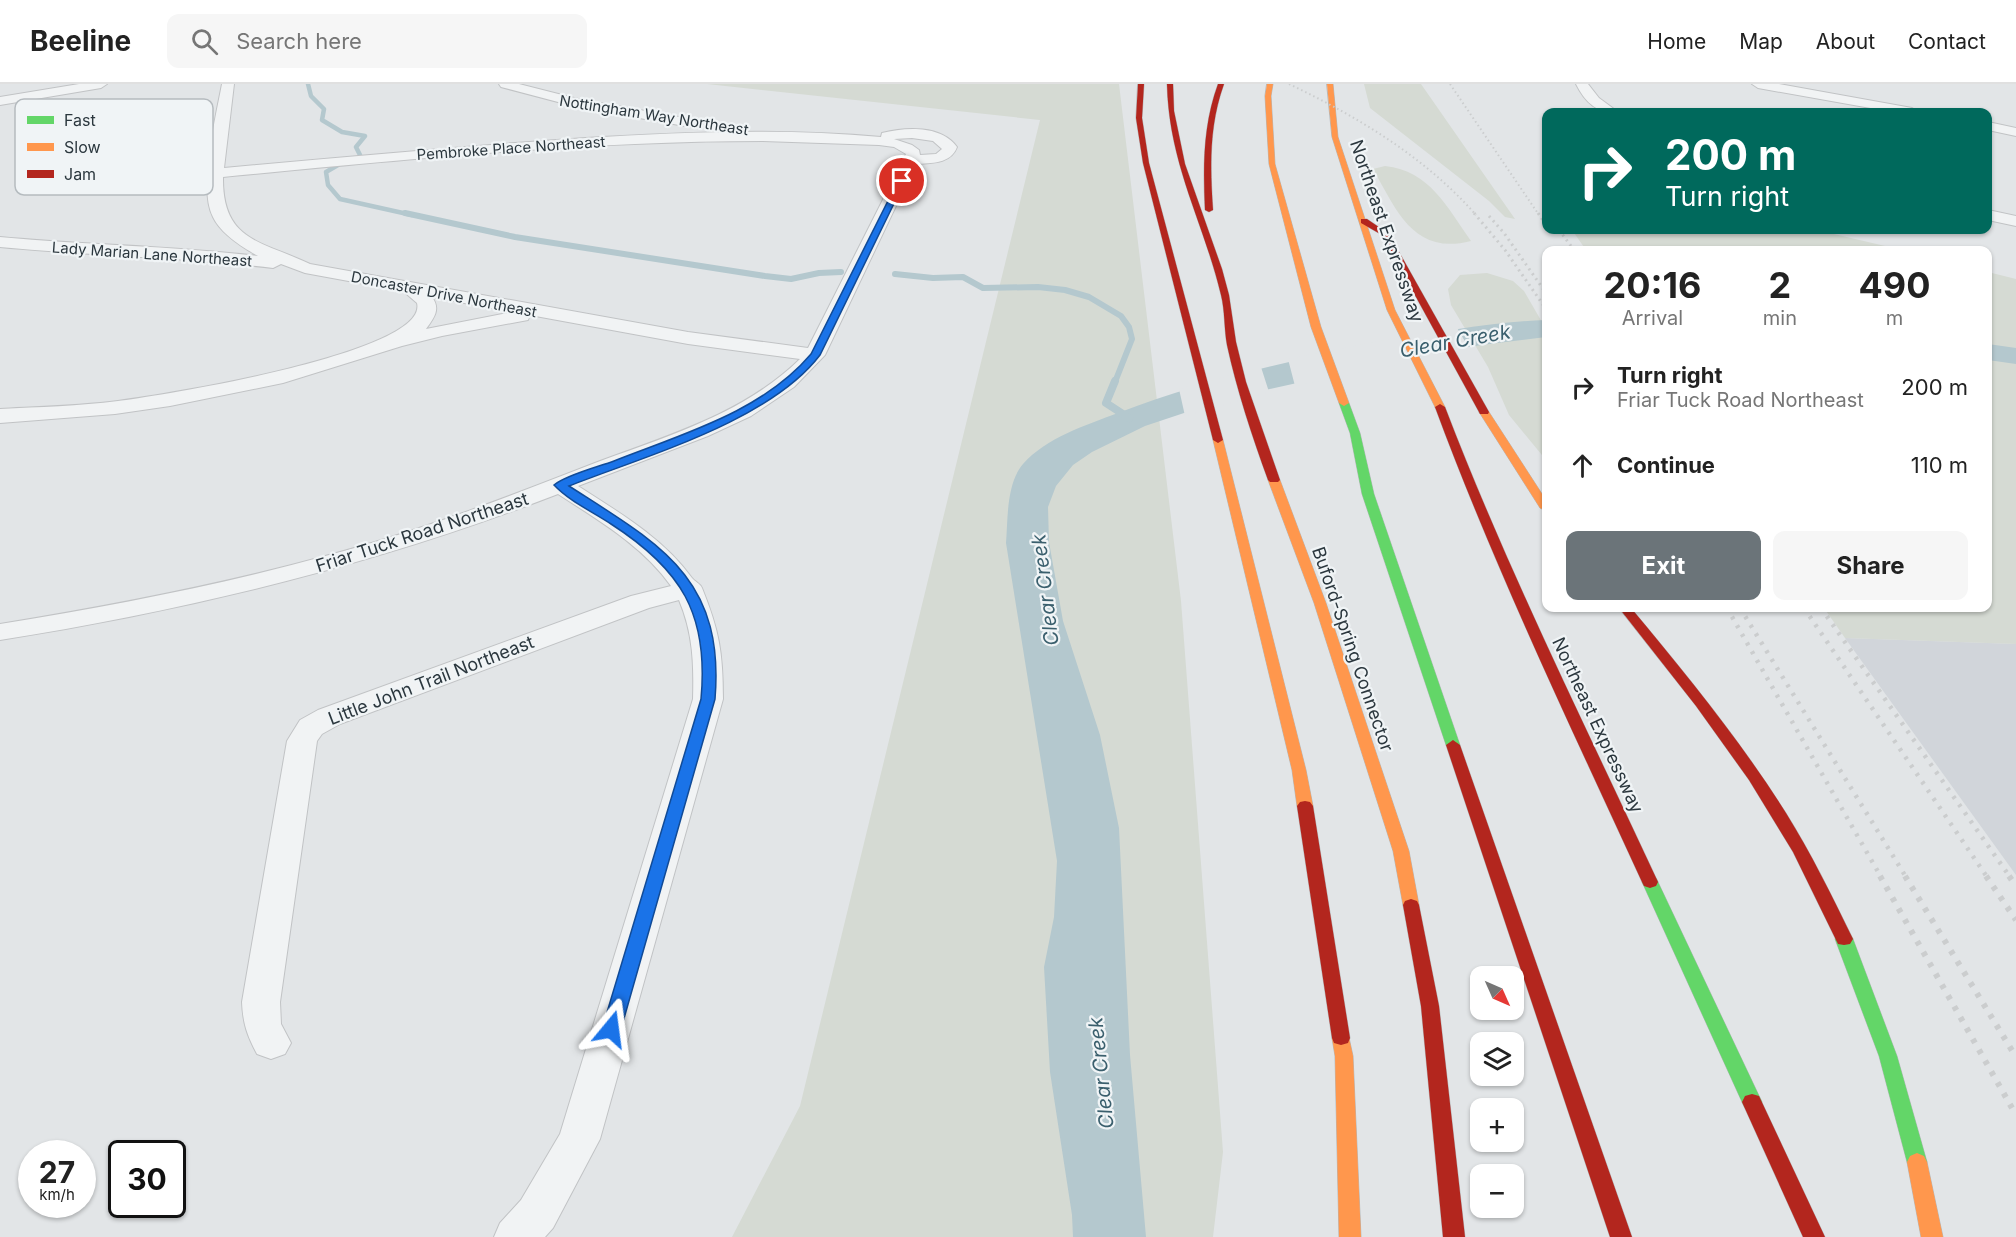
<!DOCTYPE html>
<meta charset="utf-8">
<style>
body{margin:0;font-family:Inter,sans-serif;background:#f6f6f6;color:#222;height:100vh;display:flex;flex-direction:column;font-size:22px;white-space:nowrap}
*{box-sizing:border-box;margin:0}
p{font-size:20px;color:#767676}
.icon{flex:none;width:33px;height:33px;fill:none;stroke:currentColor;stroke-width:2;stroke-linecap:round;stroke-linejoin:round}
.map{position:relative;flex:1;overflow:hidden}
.side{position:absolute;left:1542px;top:162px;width:450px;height:366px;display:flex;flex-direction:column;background:#fff;border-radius:12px;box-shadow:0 2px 4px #0004}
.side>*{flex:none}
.banner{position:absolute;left:1542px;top:24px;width:450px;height:126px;border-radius:12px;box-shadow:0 2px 4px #0004;background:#00695c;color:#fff;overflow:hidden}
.needle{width:39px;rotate:135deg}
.buttons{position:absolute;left:1470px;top:882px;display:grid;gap:12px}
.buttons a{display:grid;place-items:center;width:54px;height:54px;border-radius:12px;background:#fff;box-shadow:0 2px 4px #0004;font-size:30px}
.speed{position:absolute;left:18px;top:1056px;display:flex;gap:12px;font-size:30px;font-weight:700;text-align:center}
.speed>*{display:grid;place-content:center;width:78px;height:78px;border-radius:50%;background:#fff;box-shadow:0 2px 4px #0004;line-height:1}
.speed small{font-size:15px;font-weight:400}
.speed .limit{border:3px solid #111;border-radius:9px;background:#fff;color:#111}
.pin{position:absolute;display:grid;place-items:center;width:51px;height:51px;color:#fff;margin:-26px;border:3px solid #fff;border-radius:50%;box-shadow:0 2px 6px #0007}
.me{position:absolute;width:66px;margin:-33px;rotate:16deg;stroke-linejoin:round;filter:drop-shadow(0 0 4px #0008)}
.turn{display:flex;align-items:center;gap:21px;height:126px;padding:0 24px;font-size:27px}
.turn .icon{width:78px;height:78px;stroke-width:2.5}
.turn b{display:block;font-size:42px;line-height:51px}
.eta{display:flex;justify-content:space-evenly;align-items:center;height:102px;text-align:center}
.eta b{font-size:36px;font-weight:700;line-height:42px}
.button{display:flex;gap:12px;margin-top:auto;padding:12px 24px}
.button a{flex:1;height:69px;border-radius:12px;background:#6b7479;color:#fff;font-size:24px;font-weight:700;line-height:69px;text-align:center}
.button a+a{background:#f6f6f6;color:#222}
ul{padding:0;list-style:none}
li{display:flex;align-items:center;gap:18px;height:78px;padding:0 24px}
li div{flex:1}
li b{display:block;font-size:22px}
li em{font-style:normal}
header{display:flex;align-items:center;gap:36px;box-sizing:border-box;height:84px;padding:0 30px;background:#fff;border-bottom:2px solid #e0e0e0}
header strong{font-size:28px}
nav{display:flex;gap:33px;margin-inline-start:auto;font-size:21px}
.search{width:420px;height:54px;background:#f6f6f6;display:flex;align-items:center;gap:15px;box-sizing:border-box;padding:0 21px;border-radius:12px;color:#767676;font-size:22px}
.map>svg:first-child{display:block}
</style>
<header>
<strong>Beeline</strong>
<div class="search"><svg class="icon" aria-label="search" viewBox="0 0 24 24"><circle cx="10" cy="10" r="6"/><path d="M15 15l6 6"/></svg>Search here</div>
<nav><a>Home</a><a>Map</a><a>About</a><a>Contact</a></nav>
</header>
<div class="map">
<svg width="2016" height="1153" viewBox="0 0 2016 1153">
<rect width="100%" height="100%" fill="#e2e5e7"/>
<path fill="#d1d5da" d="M 1845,554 L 2016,560 L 2016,791 Z"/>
<path fill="#d5dad3" d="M 707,0 L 1119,0 L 1181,517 L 1223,1068 L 1213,1153 L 732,1153 L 800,1022 L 1040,36 Z
M 1364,0 L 1421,0 L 1515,135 L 1505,133 L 1489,117 L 1370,24 Z
M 1385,82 C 1430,87 1447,123 1471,157 C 1413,172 1396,125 1373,85 Z
M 1572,146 L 1817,146 L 1902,166 L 1586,166 Z
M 1988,188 L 2016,195 L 2016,560 L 1845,554 L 1824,524 L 1988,524 Z
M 1487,189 L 1513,197 L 1524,207 L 1546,245 L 1546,376 L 1509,331 L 1488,283 L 1451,221 L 1448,205 L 1460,191 Z"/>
<path fill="#b4c8ce" d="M 1546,236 L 1546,253 L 1481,261 L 1428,270 L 1261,307 L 1184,329 L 1145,342 L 1092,368 L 1073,381 L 1056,402 L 1048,423 L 1049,458 L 1063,537 L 1100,651 L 1119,744 L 1130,971 L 1146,1153 L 1073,1153 L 1072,1131 L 1050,988 L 1044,883 L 1054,833 L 1057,777 L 1006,459 C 1008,435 1006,400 1023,380 C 1046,354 1086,341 1118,329 C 1204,296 1295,275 1385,258 C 1438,248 1492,238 1546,236 Z
M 1988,260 L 2016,264 L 2016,280 L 1988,276 Z"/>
<path fill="#e2e5e7" d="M 1456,242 L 1470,266 L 1295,302 L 1288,275 Z
M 1261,283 L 1269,308 L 1185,332 L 1179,305 Z"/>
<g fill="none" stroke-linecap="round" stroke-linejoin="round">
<path stroke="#b4c8ce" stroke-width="4.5" d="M 308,0 L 311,12 L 324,25 L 322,36 L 342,48 L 365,52 L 356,63 L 360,71
M 338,81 L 326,88 L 328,101 L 340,115 L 412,131"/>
<path stroke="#b4c8ce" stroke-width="6" d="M 405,129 L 515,153 L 765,192 L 791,195 L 819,189 L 841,188
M 895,190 L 933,194 L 963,193 L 983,204 L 1038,203 L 1065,206 L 1089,213 L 1121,232 L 1129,243 L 1132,255 L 1115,298"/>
<path stroke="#b4c8ce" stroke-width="8" d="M 1115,297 L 1106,319 L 1129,334"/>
<g stroke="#c1c3c5" stroke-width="2">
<path id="street" d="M 79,0 L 107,0 L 101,4 L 0,21 L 0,13 Z
M 222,0 L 234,0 L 224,84 C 344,73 465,62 586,54 C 683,48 783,44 881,53 L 882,49 C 906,43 941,41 957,63 C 951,80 931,79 916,80 L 825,271 L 794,303 L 751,332 L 708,352 L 578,402 C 620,429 663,454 692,494 C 695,498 700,499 702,504 C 719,546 723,568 723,615 L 600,1055 L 553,1144 L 545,1153 L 494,1153 L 500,1139 L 521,1116 L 560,1050 L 693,615 C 694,579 693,549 679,516 L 649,524 L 340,640 L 322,650 L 317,657 L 280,918 L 281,940 L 291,959 L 285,970 L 271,975 L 257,970 C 247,951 243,940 242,918 L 287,657 L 300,636 L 318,626 L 631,512 L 671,502 C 643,462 598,436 558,410 C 378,480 191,526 0,556 L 0,540 C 111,522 221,501 329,471 C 420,447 508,413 595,379 C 667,352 744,330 800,275 L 688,260 L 530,231 L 528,236 L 442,252 L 402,262 L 283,299 L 170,322 L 115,330 L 0,339 L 0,325 C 39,323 79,322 118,317 C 158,312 430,269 417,219 L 403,207 L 305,189 L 281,180 L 273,184 C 182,173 91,172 0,163 L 0,153 C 86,161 172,162 258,172 C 242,163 221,150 213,133 C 198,105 216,32 222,0 ZM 912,54 L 933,57 L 942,65 L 936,70 L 920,71 L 919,66 L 912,61 L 894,55 ZM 763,57 L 879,61 L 894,63 L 906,70 L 808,264 L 688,248 L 310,180 C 262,157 222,158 223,93 C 402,76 583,57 763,57 ZM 432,213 L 513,228 L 426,245 C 434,234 441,225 432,213 Z
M 499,0 L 519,0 L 578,15 L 696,36 L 703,40 L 696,44 L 577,23 L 501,3 Z
M 1576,0 L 1588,0 L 1599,14 L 1618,28 C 1597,30 1585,18 1576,0 Z
M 1752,0 L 1779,0 L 1912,24 L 1919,28 L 1893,28 L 1758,4 Z
M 1988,38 L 2016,44 L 2016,52 L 1988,46 Z
M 1988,126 L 2016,132 L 2016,142 L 1988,136 Z"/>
</g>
<g stroke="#b5b9bb" stroke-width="1">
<path id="fast" d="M 1344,316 L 1349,319 L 1360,349 L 1374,410 L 1460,661 L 1458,664 L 1453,666 L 1446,661 L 1362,410 L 1350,349 L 1339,319 Z
M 1650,792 L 1656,794 L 1658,798 L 1762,1018 L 1759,1024 L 1752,1026 L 1745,1024 L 1742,1018 L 1642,798 L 1644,794 Z
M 1844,849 L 1850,850 L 1853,855 L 1897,972 L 1927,1078 L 1924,1084 L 1917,1087 L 1910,1084 L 1907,1078 L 1879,972 L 1835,855 L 1838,850 Z"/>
</g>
<g stroke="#b5b9bb" stroke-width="1">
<path id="slow" d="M 1267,0 L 1273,0 L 1271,12 L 1275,80 L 1321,243 L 1349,319 L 1344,322 L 1339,319 L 1311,243 L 1269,80 L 1265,12 Z
M 1327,0 L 1333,0 L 1338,53 L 1395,226 L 1445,323 L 1444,325 L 1436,325 L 1435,323 L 1387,226 L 1332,53 Z
M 1484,325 L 1489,328 L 1546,416 L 1546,427 L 1540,424 L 1479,328 Z
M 1218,353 L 1223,356 L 1306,686 L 1313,722 L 1310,726 L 1300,726 L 1297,722 L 1292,686 L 1213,356 Z
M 1274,393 L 1280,396 L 1326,519 L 1409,767 L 1419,821 L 1417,825 L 1411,827 L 1405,825 L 1403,821 L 1393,767 L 1314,519 L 1268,396 Z
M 1341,947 L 1348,949 L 1353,972 L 1361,1153 L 1339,1153 L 1335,972 L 1332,954 L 1334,949 Z
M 1917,1069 L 1924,1072 L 1927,1078 L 1943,1153 L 1921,1153 L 1907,1078 L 1910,1072 Z"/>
</g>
<g stroke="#b5b9bb" stroke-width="1">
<path id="jam" d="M 1138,0 L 1144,0 L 1142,34 L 1149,79 L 1223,356 L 1218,359 L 1213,356 L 1143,79 L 1136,34 Z
M 1167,0 L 1173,0 L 1174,27 L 1185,80 L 1222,185 L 1229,211 L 1236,258 L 1246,298 L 1280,396 L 1278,398 L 1270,398 L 1268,396 C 1252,352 1237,307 1227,261 C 1224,244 1225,227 1221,211 C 1203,136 1169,81 1167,0 Z
M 1218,0 L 1224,0 C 1209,42 1210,82 1213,126 L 1209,128 L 1205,126 C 1203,82 1203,41 1218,0 Z
M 1361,135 L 1367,135 L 1389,150 L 1489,328 L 1488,330 L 1480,330 L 1479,328 L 1382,151 L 1361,139 Z
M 1440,320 L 1445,323 C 1507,485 1585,641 1658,798 L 1656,802 L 1650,804 L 1644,802 L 1642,798 C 1570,641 1495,485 1435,323 Z
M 1619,524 L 1631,524 C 1686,590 1740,656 1786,729 C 1811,769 1832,812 1853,855 L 1850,860 L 1844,861 L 1838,860 L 1793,768 L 1749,696 L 1696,622 Z
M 1453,656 L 1460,661 L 1632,1153 L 1610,1153 L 1446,661 Z
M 1305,717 L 1310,718 L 1313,722 L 1350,954 L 1348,959 L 1341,961 L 1334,959 L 1332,954 L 1297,722 L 1300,718 Z
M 1411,815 L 1417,817 L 1419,821 L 1439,922 L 1465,1153 L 1443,1153 L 1421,922 L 1403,821 L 1405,817 Z
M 1752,1010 L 1759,1012 L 1825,1153 L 1803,1153 L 1742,1018 L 1745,1012 Z"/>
</g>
<use href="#street" fill="#f1f3f4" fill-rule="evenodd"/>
<use href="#fast" fill="#63d668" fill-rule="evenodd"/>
<use href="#slow" fill="#ff974d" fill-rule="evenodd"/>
<use href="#jam" fill="#b3261e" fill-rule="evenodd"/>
<path stroke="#cbcdce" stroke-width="2" stroke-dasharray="1.5 3" stroke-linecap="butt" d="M 1289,0 C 1358,33 1425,73 1476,131
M 1450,0 L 1539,131"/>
<path stroke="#cbcdce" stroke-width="3" stroke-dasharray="2 4" stroke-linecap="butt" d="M 1474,129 L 1505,166 L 1546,225
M 1538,129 L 1546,141
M 1489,132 L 1504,149 L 1546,209
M 1559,146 L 1574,166"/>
<path stroke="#cbcdce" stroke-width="4.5" stroke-dasharray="3 7" stroke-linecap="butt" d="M 1727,524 L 1881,793
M 1740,524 L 1906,793
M 1804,524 L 1987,793
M 1821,524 L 2010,793"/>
<path stroke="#cbcdce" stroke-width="6" stroke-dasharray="4.5 8" stroke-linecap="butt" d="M 1880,792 L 2016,1031
M 1905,792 L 2016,973
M 1986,792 L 2016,836
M 2009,792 L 2016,802"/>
</g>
<path fill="#1a73e8" stroke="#114b97" stroke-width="1.5" d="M 899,95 L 905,97 L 820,271 C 770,337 645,372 569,402 C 659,460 725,493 715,615 L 621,945 L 618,950 L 611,952 L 605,950 L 602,945 L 701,615 C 709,530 681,485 611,440 C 593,428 569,417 554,401 C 566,391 598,383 614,377 C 682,350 762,328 811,270 Z"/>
<g text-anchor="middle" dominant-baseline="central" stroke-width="4.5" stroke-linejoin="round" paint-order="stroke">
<g font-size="15" fill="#2b373e" stroke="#f0f4f6">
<text transform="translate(654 31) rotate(9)">Nottingham Way Northeast</text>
<text transform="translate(511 64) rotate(-4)">Pembroke Place Northeast</text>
<text transform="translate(152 170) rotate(4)">Lady Marian Lane Northeast</text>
<text transform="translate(444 210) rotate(11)">Doncaster Drive Northeast</text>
</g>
<g font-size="18" fill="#2b373e" stroke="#f0f4f6">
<text transform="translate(1387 147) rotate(71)">Northeast Expressway</text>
<text transform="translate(422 448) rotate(-18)">Friar Tuck Road Northeast</text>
<text transform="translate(1353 565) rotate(71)">Buford-Spring Connector</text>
<text transform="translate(431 596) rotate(-21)">Little John Trail Northeast</text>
<text transform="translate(1598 641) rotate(65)">Northeast Expressway</text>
</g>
<g font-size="20" font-style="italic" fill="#3a5f6d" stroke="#f0f4f6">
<text transform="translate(1455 257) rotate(-10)">Clear Creek</text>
<text transform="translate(1045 506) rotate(-97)">Clear Creek</text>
<text transform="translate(1101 989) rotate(-96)">Clear Creek</text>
</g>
</g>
<rect x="15" y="15" width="198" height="96" rx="9" fill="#f0f4f6" stroke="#b5bbbf" stroke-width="1.5"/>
<rect x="27" y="32" width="27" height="8" fill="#63d668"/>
<rect x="27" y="59" width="27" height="8" fill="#ff974d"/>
<rect x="27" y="86" width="27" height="8" fill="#b3261e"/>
<g font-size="16" fill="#2b373e">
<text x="64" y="42">Fast</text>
<text x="64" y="69">Slow</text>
<text x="64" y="96">Jam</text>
</g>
</svg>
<div class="buttons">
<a><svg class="needle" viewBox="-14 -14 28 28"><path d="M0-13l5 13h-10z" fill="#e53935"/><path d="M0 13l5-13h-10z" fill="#767676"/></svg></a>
<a><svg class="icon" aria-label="layers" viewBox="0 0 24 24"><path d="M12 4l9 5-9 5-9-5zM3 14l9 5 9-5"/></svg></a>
<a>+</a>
<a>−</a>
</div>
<div class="speed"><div>27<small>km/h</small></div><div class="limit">30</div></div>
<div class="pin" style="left:902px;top:97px;background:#d93025"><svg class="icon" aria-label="arrive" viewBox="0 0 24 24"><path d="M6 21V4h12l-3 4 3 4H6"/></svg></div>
<svg class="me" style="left:611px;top:945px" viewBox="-20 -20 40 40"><path d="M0-17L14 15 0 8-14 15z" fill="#1a73e8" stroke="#fff" stroke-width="4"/></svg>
<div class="banner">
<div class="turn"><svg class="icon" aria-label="right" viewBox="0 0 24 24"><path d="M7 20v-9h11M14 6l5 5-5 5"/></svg><div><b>200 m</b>Turn right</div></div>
</div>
<section class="side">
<div class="eta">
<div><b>20:16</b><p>Arrival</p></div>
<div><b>2</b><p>min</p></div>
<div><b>490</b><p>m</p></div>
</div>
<ul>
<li><svg class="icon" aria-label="right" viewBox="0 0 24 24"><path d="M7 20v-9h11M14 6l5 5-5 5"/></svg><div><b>Turn right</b><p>Friar Tuck Road Northeast</p></div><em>200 m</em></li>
<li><svg class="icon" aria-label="ahead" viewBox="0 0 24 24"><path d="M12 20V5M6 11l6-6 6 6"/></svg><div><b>Continue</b></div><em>110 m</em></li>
</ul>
<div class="button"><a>Exit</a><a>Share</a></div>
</section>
</div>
